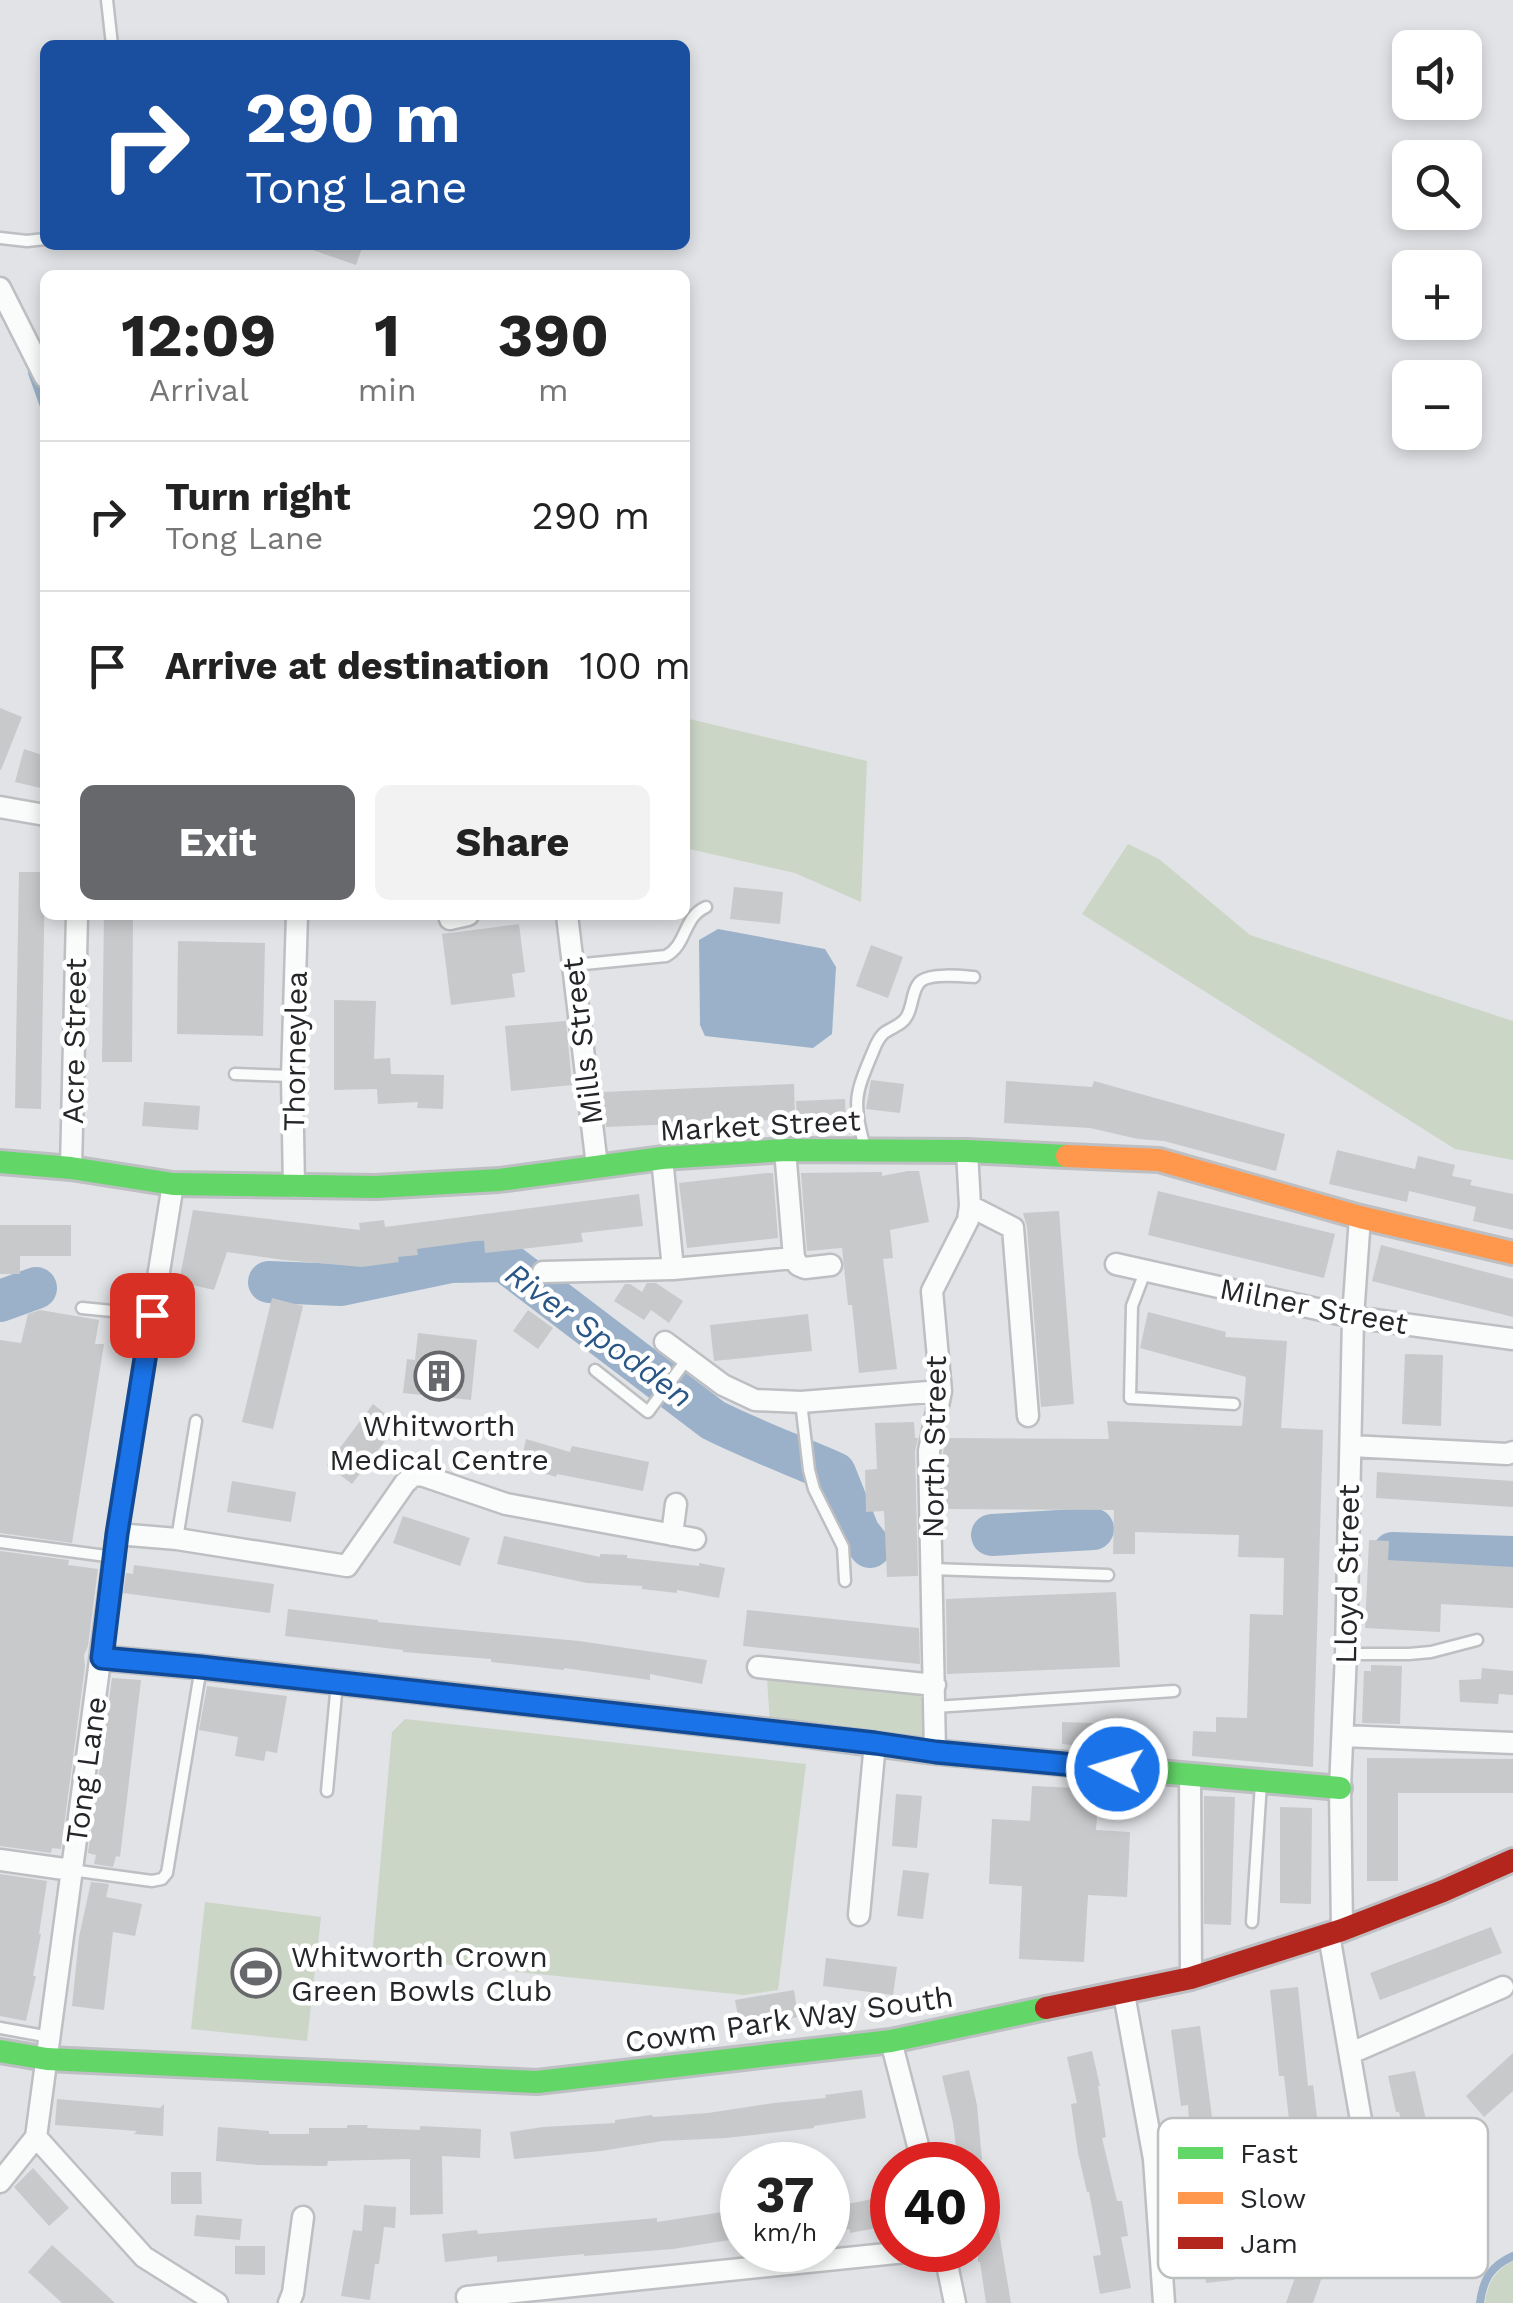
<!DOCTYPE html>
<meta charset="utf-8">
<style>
body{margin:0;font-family:"Work Sans",sans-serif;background:#f2f2f2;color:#222;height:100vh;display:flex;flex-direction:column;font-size:38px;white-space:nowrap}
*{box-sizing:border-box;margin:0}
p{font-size:32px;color:#767676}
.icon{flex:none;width:55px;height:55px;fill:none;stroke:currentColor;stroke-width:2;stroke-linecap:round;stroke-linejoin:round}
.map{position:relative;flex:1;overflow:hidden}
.side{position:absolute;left:40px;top:270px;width:650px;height:650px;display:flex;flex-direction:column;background:#fff;border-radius:15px;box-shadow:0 5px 15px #0003}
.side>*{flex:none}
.top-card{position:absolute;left:40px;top:40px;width:650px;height:210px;border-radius:15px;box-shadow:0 5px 15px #0003;background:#1a4fa0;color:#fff;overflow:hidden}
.tools{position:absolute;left:1392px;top:30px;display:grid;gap:20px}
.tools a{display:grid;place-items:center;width:90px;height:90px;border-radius:15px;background:#fff;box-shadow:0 5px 15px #0003;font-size:50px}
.speed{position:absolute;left:720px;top:2142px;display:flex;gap:20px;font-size:50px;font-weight:700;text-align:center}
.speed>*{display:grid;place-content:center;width:130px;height:130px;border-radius:50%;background:#fff;box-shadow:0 5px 15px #0003;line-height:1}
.speed small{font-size:25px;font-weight:400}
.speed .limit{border:15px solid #d22;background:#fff;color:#111}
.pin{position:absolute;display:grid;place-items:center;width:85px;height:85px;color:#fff;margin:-42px;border-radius:20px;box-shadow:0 5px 15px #0006}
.me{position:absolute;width:110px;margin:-55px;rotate:275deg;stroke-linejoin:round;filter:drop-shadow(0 0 8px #0008)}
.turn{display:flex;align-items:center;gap:35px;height:210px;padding:0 40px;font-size:45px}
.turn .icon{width:130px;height:130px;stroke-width:2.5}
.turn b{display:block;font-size:70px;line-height:85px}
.eta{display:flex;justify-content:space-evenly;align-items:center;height:170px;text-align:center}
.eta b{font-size:60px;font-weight:700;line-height:70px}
.button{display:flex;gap:20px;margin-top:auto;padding:20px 40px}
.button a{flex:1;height:115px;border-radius:15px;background:#66686b;color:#fff;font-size:40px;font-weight:700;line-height:115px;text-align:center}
.button a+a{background:#f2f2f2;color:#222}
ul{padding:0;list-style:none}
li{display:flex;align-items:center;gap:30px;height:150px;padding:0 40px;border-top:2px solid #e0e0e0}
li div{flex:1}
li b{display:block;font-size:38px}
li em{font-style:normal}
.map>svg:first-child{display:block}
</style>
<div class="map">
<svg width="1513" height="2303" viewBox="0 0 1513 2303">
<rect width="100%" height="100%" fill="#e1e3e6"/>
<path fill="#ccd6c7" d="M 685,718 L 867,761 L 861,902 L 795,873 L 685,848 Z
M 1128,844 L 1159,859 L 1250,935 L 1513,1021 L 1513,1160 L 1455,1149 L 1082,914 Z
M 767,1678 L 924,1694 L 924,1739 L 770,1725 Z
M 405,1719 L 806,1764 L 778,1990 L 744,1995 L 372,1957 L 392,1732 Z
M 205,1902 L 321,1917 L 307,2041 L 191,2029 Z
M 1513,2261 L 1513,2303 L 1485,2303 C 1487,2284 1495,2270 1513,2261 Z"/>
<path fill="#9ab1c9" d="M 718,929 L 825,949 L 836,967 L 832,1034 L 813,1048 L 705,1036 L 700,1025 L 699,940 Z"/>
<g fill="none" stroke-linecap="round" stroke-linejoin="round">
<path stroke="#9ab1c9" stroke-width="8" d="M 32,373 L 45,409
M 1480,2303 C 1483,2279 1491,2266 1513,2256"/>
<path stroke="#9ab1c9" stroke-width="42" d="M 269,1282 L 341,1285 L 451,1262 L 504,1261 L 713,1420 C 753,1440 794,1455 835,1473 L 859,1533 L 870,1547
M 0,1301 L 36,1288
M 992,1535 L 1093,1529
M 1393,1553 L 1513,1557"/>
</g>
<path fill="#c7c9cb" d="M 307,245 L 363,245 L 356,265 L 307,248 Z
M 0,708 L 22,717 L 1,770 L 0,770 Z
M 24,749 L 45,756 L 45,789 L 15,782 Z
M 19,872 L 45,872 L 41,1109 L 15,1108 Z
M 734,887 L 783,892 L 780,924 L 730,919 Z
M 104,915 L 133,915 L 132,1062 L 102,1062 Z
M 519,924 L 525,972 L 512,974 L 515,997 L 451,1005 L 442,934 Z
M 178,941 L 265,943 L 263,1036 L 177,1034 Z
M 871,945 L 903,957 L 888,998 L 856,986 Z
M 334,1000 L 376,1001 L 374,1059 L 390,1058 L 391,1074 L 444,1075 L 443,1109 L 417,1108 L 418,1102 L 378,1104 L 377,1089 L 334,1090 Z
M 566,1021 L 572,1085 L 511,1091 L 505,1026 Z
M 871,1080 L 904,1084 L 900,1113 L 866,1109 Z
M 1006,1081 L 1092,1087 L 1094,1081 L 1285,1134 L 1276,1171 L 1164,1141 L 1138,1139 L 1090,1128 L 1004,1123 Z
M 794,1084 L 795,1119 L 606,1127 L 602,1092 Z
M 845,1099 L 846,1122 L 797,1124 L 796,1101 Z
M 144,1102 L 200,1106 L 198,1130 L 142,1126 Z
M 1337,1150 L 1415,1169 L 1418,1156 L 1455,1165 L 1452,1176 L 1472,1180 L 1470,1185 L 1513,1194 L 1513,1230 L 1473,1221 L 1476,1207 L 1409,1191 L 1407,1202 L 1329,1184 Z
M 908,1171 L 919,1171 L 929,1222 L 890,1230 L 893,1258 L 883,1259 L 897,1369 L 859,1373 L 852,1305 L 848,1305 L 842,1248 L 807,1251 L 801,1173 L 882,1172 L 882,1176 Z
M 767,1173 L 773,1173 L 778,1238 L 687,1248 L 679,1183 Z
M 1158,1191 L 1335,1234 L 1324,1278 L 1148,1235 Z
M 639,1194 L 643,1226 L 581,1233 L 583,1242 L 485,1253 L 484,1240 L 417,1249 L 418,1255 L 398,1257 L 399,1262 L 362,1267 L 284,1260 L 227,1252 L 214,1290 L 179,1282 L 193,1210 L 360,1230 L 359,1223 L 384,1220 L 385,1227 Z
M 1059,1211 L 1074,1404 L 1041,1407 L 1027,1227 L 1023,1213 Z
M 0,1225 L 71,1225 L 71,1256 L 20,1256 L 20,1274 L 0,1274 Z
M 1381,1245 L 1513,1279 L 1513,1317 L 1372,1281 Z
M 647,1283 L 656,1283 L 683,1301 L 669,1323 L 651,1310 L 644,1320 L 614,1301 L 625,1284 L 630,1284 L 642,1292 Z
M 272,1298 L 303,1306 L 273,1429 L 242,1422 Z
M 40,1310 L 99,1320 L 95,1344 L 104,1344 L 72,1543 L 0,1533 L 0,1340 L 21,1343 L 28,1314 Z
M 528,1310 L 553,1328 L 538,1349 L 513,1331 Z
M 1148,1312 L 1226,1332 L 1225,1337 L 1287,1341 L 1281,1428 L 1323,1430 L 1313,1767 L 1192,1756 L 1193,1731 L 1216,1732 L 1216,1717 L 1247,1718 L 1250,1614 L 1283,1615 L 1284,1558 L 1238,1557 L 1239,1535 L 1135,1532 L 1135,1554 L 1113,1554 L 1114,1510 L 944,1509 L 943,1452 L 946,1438 L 1109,1439 L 1107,1421 L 1242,1426 L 1246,1377 L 1140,1348 Z
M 808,1314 L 812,1351 L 714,1361 L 710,1325 Z
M 418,1333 L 477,1340 L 471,1400 L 403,1393 L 407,1359 L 415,1360 Z
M 1405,1354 L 1443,1355 L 1441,1426 L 1402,1424 Z
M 373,1404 L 398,1424 L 352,1484 L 327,1465 Z
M 914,1422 L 915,1438 L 918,1438 L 915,1451 L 918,1576 L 887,1577 L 884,1511 L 866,1512 L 865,1470 L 877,1469 L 875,1423 Z
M 526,1439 L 570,1452 L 572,1446 L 649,1462 L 643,1491 L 557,1474 L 556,1477 L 520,1466 Z
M 1377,1472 L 1513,1481 L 1513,1507 L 1376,1498 Z
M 232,1481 L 296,1492 L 291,1522 L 227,1512 Z
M 403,1516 L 470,1538 L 460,1566 L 393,1543 Z
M 504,1536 L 600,1557 L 600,1554 L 627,1555 L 627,1558 L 699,1566 L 699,1563 L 725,1568 L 719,1598 L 677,1590 L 677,1593 L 642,1589 L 642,1586 L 587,1583 L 497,1564 Z
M 1369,1540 L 1389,1541 L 1388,1560 L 1513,1567 L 1513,1608 L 1441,1604 L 1440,1632 L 1365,1628 Z
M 0,1551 L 69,1560 L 68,1565 L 98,1569 L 88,1646 L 84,1655 L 85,1666 L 61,1849 L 52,1848 L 51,1853 L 0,1846 Z
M 134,1565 L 274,1584 L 270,1613 L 123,1593 L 126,1573 L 133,1574 Z
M 1116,1592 L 1120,1667 L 947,1674 L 946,1599 Z
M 288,1609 L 378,1620 L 378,1622 L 579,1641 L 707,1660 L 702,1684 L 650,1674 L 650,1680 L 564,1668 L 564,1670 L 491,1662 L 491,1659 L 403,1652 L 403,1650 L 285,1636 Z
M 747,1610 L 919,1628 L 920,1664 L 743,1646 Z
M 1371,1665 L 1402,1666 L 1400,1724 L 1362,1723 L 1364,1671 L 1371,1671 Z
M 1482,1668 L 1513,1671 L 1513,1695 L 1499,1694 L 1498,1704 L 1460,1702 L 1459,1680 L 1481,1679 Z
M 112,1678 L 141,1680 L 120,1857 L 116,1856 L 113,1867 L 94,1864 L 96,1855 L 88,1853 Z
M 207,1686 L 287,1696 L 277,1753 L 266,1751 L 264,1761 L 235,1756 L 238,1737 L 199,1730 Z
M 1062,1722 L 1121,1724 L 1120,1750 L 1062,1744 Z
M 1367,1758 L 1513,1759 L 1513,1793 L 1398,1793 L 1398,1881 L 1367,1881 Z
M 1032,1786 L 1099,1789 L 1096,1830 L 1130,1832 L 1127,1897 L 1088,1895 L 1084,1962 L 1019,1959 L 1022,1886 L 989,1884 L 992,1819 L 1030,1821 Z
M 896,1794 L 922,1796 L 917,1848 L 892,1846 Z
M 1204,1796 L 1235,1797 L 1231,1925 L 1204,1924 Z
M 1280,1807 L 1312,1808 L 1311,1904 L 1280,1903 Z
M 903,1870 L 929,1873 L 923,1919 L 897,1916 Z
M 0,1874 L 47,1881 L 39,1934 L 41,1934 L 33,1976 L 36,1976 L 26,2021 L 0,2016 Z
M 91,1882 L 109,1884 L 106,1897 L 142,1904 L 135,1936 L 113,1932 L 104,2010 L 72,2006 L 79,1937 Z
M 1491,1927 L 1502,1953 L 1380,2000 L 1370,1973 Z
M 826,1958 L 897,1967 L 893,1995 L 823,1986 Z
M 1298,1987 L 1308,2086 L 1313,2085 L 1324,2172 L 1330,2171 L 1338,2247 L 1332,2248 L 1313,2303 L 1286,2303 L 1309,2238 L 1301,2162 L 1294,2163 L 1284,2076 L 1279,2076 L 1270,1990 Z
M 794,1990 L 798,2017 L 740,2027 L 735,2000 Z
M 1200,2026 L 1212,2117 L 1216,2117 L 1222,2204 L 1225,2204 L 1228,2232 L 1249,2230 L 1251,2250 L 1231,2252 L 1234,2280 L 1206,2283 L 1197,2194 L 1194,2194 L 1188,2105 L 1181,2106 L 1171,2030 Z
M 1092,2051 L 1100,2086 L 1098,2086 L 1106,2137 L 1102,2138 L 1117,2201 L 1122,2201 L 1128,2236 L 1121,2237 L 1131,2288 L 1100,2294 L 1093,2256 L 1101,2255 L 1089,2192 L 1087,2192 L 1078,2153 L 1071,2104 L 1077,2103 L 1067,2057 Z
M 1513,2053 L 1513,2091 L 1484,2117 L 1466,2096 Z
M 969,2070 L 977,2105 L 982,2160 L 958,2163 L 953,2123 L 942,2076 Z
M 1415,2071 L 1426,2120 L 1429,2119 L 1438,2153 L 1448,2205 L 1437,2207 L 1452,2254 L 1426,2263 L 1418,2239 L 1422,2238 L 1409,2173 L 1414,2172 L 1399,2112 L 1396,2112 L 1388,2076 Z
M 862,2090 L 866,2118 L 814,2126 L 814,2128 L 726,2138 L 662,2141 L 601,2151 L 514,2159 L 510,2132 L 543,2127 L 615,2123 L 615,2120 L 652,2115 L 653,2117 L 708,2113 L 774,2103 L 826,2098 L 825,2095 Z
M 57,2099 L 160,2108 L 164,2104 L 163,2136 L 134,2134 L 137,2131 L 55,2125 Z
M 347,2125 L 368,2125 L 367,2128 L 420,2130 L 420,2126 L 481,2129 L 480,2158 L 442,2156 L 443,2214 L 410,2215 L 410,2159 L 328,2161 L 327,2166 L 258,2165 L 216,2161 L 218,2127 L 269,2131 L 269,2134 L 309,2134 L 309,2128 L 347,2128 Z
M 33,2168 L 69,2208 L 49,2226 L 14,2187 Z
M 986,2170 L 997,2220 L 1011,2303 L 986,2303 L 980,2262 L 978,2262 L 978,2171 Z
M 171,2172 L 201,2172 L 202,2204 L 171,2204 Z
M 882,2197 L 887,2226 L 850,2233 L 850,2229 L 828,2231 L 828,2208 Z
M 364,2205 L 396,2207 L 395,2228 L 384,2227 L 379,2264 L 375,2264 L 370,2300 L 341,2296 L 353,2230 L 362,2231 Z
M 742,2209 L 742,2238 L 673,2249 L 584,2256 L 584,2254 L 497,2262 L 497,2256 L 445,2262 L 442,2234 L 477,2230 L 478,2234 L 657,2218 L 657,2222 Z
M 196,2215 L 242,2219 L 240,2240 L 194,2236 Z
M 52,2245 L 98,2287 L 115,2303 L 62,2303 L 28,2272 Z
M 235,2246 L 265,2246 L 265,2275 L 235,2274 Z"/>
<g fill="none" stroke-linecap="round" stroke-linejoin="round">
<g stroke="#bdbfc2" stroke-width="15">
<path id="lane" d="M 107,0 L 112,45
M 0,238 L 27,241 L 45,239
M 574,965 L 666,956 C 687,945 683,917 706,907
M 235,1074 L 291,1076
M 864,1144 C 852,1102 856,1092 872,1054 C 875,1047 877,1040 883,1034 C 891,1027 902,1026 907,1016 C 913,1006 912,988 921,981 C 931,973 962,976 974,977
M 1145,1272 L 1132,1306 L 1130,1398 L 1234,1404
M 82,1308 L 152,1315
M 595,1370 L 648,1412 L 687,1359
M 801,1402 L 809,1470 L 814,1489 L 843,1547 L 845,1581
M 177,1539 L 196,1421
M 0,1542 L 114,1557
M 932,1569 L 1108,1575
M 1347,1654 L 1409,1654 L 1431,1652 L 1477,1640
M 935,1707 L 1174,1691
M 327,1791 L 337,1683
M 71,1870 L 152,1881 L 162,1879 L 167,1873 L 200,1673
M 1252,1922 L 1261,1783
M 0,2028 L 50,2037"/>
</g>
<g stroke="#bdbfc2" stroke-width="25">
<path id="street" d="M 0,288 L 45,377
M 0,807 L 45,815
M 567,915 L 597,1166
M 450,919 L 468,915
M 785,1150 L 794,1258
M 662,1158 L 673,1269
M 71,1168 L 77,915
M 294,1187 L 292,1077 L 297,915
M 970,1206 L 1013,1228 L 1028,1416
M 794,1258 L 798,1265 L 805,1268 L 831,1265
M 1116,1264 L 1353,1317 L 1513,1339
M 543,1272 L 673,1269 L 794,1258
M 665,1342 L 723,1385 L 755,1400 L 801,1402 L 941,1391
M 1351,1446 L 1507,1454 L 1513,1452
M 117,1534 L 177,1539 L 347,1566 L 405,1483 L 413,1476 L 421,1475 L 506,1504 L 695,1539
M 672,1535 L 676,1504
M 758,1667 L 935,1685
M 1343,1736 L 1513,1743
M 935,1752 L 929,1451 L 941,1391 L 932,1291 L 968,1220 L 970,1206 L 967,1151
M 1190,1775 L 1191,1978
M 0,1860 L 71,1870
M 859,1915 L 875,1743
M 1342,1930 L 1340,1788 L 1346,1654 L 1353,1317 L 1360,1217
M 1329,1935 L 1385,2259 L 1370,2263
M 1124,1994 L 1154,2159 L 1164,2303
M 891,2041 L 923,2165
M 1351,2053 L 1503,1987
M 36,2137 L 144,2257 L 217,2303
M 0,2182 L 36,2137 L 117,1534 L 173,1184
M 944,2250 L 955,2303
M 467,2297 L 925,2250
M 289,2303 L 293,2293 L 303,2217"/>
</g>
<g stroke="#bdbfc2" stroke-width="28">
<path id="fast" d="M 0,1162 L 71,1168 L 173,1184 L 376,1187 L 499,1180 L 662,1158 L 785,1150 L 967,1151 L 1067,1156
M 790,1733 L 935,1752 L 1340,1788
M 0,2051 L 47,2059 L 537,2082 L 891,2041 L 1046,2008"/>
</g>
<g stroke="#bdbfc2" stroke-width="28">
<path id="slow" d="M 1067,1156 L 1159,1160 L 1360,1217 L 1513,1253
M 102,1658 L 201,1667 L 790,1733"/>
</g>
<g stroke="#bdbfc2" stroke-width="28">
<path id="jam" d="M 1046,2008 L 1191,1978 L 1342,1930 L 1443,1891 L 1513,1860"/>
</g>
<use href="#lane" stroke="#fafbfb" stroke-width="10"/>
<use href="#street" stroke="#fafbfb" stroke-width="20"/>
<use href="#fast" stroke="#63d668" stroke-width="22"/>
<use href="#slow" stroke="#ff974d" stroke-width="22"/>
<use href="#jam" stroke="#b3261e" stroke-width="22"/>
</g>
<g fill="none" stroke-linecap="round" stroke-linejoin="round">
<g stroke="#114b97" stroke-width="25">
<path id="route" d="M 152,1315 L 117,1534 L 102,1658 L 201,1667 L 875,1743 L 936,1752 L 1117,1769"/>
</g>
<use href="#route" stroke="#1a73e8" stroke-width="18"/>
</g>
<defs>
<g id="building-ring" transform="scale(2.5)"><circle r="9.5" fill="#fff" stroke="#66686b" stroke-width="1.5"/><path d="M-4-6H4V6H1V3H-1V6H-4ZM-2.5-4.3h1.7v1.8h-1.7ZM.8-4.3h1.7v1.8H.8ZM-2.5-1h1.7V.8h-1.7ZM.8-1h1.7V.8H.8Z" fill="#66686b"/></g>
<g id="stadium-ring" transform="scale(2.5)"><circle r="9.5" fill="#fff" stroke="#66686b" stroke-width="1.5"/><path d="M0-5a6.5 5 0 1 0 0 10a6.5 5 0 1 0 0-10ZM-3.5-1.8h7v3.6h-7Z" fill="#66686b"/></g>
</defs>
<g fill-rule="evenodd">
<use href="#building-ring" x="439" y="1376"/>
<use href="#stadium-ring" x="256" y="1973"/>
</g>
<g text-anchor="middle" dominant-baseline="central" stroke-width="9" stroke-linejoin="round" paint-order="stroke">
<g font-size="30" fill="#242629" stroke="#fff">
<text transform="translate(74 1041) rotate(-89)">Acre Street</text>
<text transform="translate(582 1041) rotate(-97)">Mills Street</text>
<text transform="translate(295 1051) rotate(-89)">Thorneylea</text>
<text transform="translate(760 1125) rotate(-3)">Market Street</text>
<text transform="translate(1314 1306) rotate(11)">Milner Street</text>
<text transform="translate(934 1447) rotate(-89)">North Street</text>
<text transform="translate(1347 1574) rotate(-89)">Lloyd Street</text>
<text transform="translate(86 1770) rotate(-82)">Tong Lane</text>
<text transform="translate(789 2019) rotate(-8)">Cowm Park Way South</text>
</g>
<g font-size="30" fill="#242629" stroke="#fff">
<text x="439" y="1425">Whitworth<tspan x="439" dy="34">Medical Centre</tspan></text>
<text x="291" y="1956" text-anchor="start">Whitworth Crown<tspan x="291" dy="34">Green Bowls Club</tspan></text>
</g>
<g font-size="32" font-style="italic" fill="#2a5785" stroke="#fff">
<text transform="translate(599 1335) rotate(36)">River Spodden</text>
</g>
</g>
<rect x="1158" y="2118" width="330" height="160" rx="15" fill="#fff" stroke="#bdbebf" stroke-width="2.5"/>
<rect x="1178" y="2147" width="45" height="12" fill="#63d668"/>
<rect x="1178" y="2192" width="45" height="12" fill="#ff974d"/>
<rect x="1178" y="2237" width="45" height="12" fill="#b3261e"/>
<g font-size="28" fill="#242629">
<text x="1240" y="2163">Fast</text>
<text x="1240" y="2208">Slow</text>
<text x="1240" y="2253">Jam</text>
</g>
</svg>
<div class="tools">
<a><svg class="icon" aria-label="sound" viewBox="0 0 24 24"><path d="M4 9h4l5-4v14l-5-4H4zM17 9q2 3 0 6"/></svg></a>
<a><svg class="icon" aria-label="search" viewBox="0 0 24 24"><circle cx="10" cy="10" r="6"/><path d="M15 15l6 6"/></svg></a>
<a>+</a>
<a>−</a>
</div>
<div class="speed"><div>37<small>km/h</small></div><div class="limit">40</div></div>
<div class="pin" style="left:152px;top:1315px;background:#d93025"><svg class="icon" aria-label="arrive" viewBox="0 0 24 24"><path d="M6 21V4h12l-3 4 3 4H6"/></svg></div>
<svg class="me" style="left:1117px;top:1769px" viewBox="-20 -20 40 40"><circle r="17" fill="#1a73e8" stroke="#fff" stroke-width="3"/><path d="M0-11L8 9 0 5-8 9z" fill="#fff"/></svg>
<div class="top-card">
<div class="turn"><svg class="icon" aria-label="right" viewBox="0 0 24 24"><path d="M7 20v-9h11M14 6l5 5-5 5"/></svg><div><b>290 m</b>Tong Lane</div></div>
</div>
<section class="side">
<div class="eta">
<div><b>12:09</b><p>Arrival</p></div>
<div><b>1</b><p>min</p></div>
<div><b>390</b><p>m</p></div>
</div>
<ul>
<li><svg class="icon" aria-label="right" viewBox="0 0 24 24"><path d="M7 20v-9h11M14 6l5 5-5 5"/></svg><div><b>Turn right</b><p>Tong Lane</p></div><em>290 m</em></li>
<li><svg class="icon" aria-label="arrive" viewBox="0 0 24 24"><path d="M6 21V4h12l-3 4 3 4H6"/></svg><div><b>Arrive at destination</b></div><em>100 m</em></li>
</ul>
<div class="button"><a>Exit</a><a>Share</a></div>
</section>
</div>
